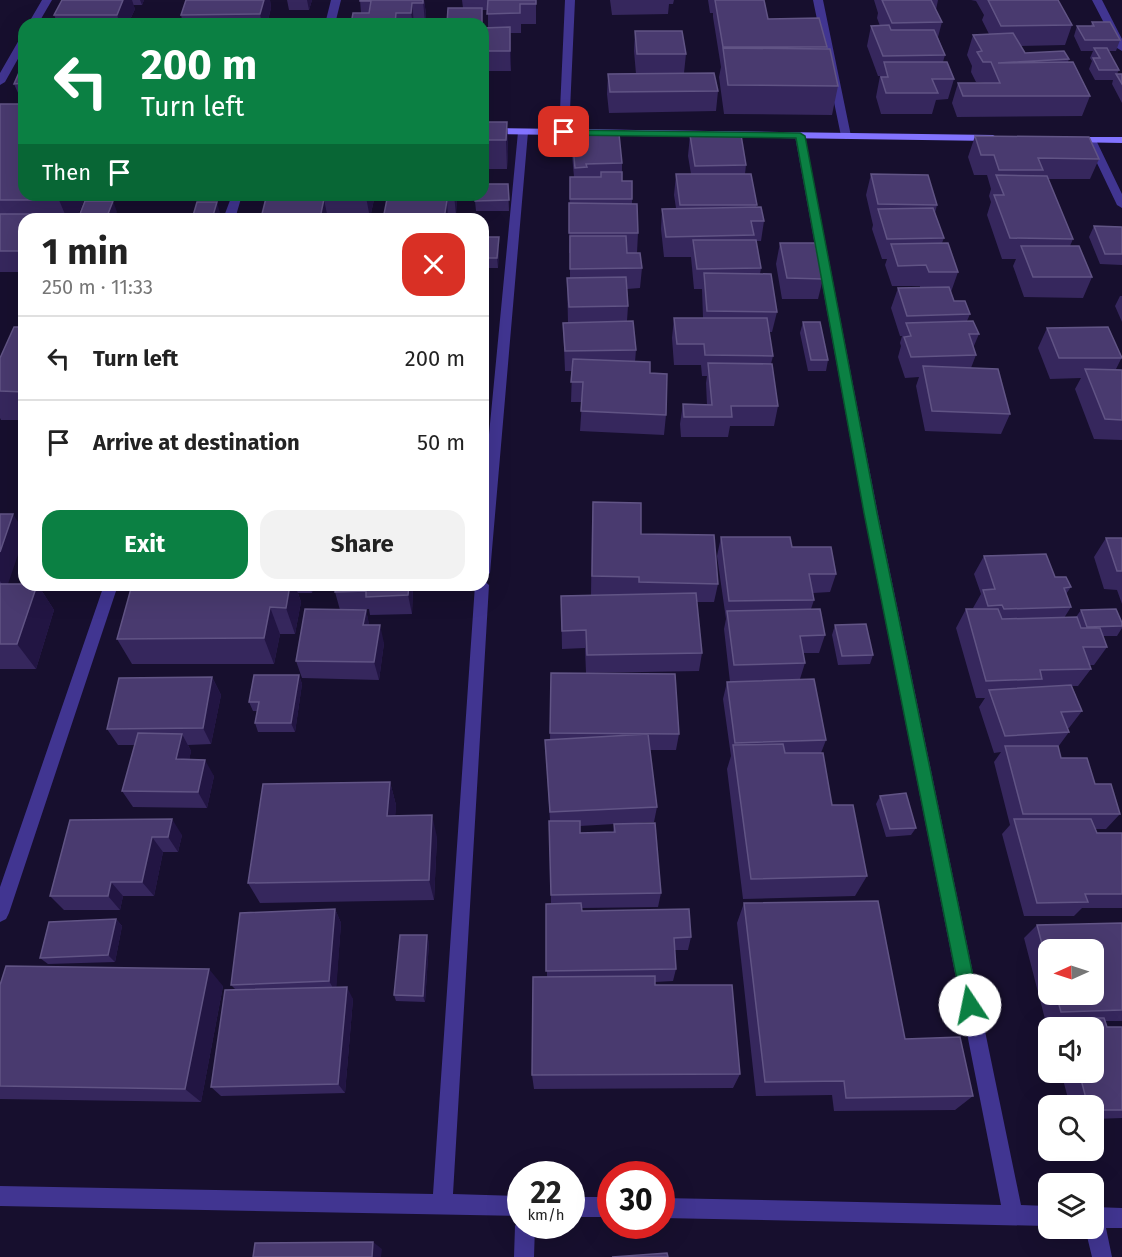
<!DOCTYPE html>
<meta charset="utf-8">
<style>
body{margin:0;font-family:"Fira Sans",sans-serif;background:#f2f2f2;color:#222;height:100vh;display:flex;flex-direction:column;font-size:22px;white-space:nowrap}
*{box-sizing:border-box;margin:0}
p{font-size:20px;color:#767676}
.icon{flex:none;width:33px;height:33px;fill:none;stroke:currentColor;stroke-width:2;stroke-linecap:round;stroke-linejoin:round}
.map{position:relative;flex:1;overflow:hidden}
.panel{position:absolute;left:18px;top:213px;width:471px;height:378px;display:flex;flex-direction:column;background:#fff;border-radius:18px;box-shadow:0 6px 24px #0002}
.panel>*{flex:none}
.hud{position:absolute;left:18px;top:18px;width:471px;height:183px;border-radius:18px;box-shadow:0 6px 24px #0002;background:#0b8043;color:#fff;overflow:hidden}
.needle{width:39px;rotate:267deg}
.tools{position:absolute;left:1038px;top:939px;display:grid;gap:12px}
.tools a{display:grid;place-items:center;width:66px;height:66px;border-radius:12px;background:#fff;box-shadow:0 6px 24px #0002;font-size:30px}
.speed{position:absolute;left:507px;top:1161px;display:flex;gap:12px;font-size:30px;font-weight:700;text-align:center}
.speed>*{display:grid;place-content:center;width:78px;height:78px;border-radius:50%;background:#fff;box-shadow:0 6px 24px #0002;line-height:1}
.speed small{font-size:15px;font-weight:400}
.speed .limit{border:9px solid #d22;background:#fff;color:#111}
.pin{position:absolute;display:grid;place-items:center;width:51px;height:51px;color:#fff;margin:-26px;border-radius:12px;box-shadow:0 3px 9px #0006}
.me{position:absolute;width:66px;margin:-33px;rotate:349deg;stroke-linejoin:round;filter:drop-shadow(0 0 4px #0008)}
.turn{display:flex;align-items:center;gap:21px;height:126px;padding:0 24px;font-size:27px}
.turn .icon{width:78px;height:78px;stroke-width:2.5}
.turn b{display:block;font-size:42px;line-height:51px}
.then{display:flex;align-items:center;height:57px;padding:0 24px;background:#0003;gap:12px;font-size:22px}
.round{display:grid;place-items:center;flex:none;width:63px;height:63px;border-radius:18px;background:#f2f2f2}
.overview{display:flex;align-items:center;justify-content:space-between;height:102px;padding:0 24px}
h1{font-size:36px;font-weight:700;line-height:45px}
.button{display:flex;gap:12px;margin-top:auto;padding:12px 24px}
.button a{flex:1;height:69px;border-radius:18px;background:#0b8043;color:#fff;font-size:24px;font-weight:700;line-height:69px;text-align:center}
.button a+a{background:#f2f2f2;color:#222}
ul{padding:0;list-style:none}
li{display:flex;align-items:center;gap:18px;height:84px;padding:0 24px;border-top:2px solid #e0e0e0}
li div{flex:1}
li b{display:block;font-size:22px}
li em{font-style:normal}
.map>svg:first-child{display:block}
</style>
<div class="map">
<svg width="1122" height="1257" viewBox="0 0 1122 1257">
<rect width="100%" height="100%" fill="#170f2e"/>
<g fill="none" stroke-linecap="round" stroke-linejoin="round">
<path fill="#413591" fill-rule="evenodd" d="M 42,0 L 52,0 L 38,24 L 28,24 Z
M 331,0 L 341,0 L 335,24 L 325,24 Z
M 565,0 L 575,0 L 569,132 L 564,135 L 559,132 Z
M 813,0 L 823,0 L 851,136 L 846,139 L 841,136 Z
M 1092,0 L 1102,0 L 1122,39 L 1122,51 L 1117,48 Z
M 24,37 L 24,48 L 5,82 L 0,85 L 0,73 L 19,40 Z
M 523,129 L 528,132 L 490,573 L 483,579 L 483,497 L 518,132 Z
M 800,133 L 805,136 L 878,514 L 1021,1205 L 1048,1206 L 1048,1226 L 662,1218 L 662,1198 L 1001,1205 L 864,514 L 795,136 Z
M 1091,137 L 1096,140 L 1122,194 L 1122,208 L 1117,205 L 1086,140 Z
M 232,195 L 242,195 L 235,219 L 223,219 Z
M 483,580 L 489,585 L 453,1194 L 520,1196 L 520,1216 L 0,1206 L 0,1186 L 433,1194 L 475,585 L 483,585 Z
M 104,585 L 118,585 L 9,913 L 6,919 L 0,922 L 0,887 Z
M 572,1197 L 610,1197 L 610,1217 L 572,1217 Z
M 1094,1207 L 1122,1208 L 1122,1228 L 1106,1228 L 1112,1257 L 1092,1257 L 1085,1228 L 1094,1228 Z
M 520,1218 L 520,1226 L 535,1226 L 534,1257 L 514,1257 L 515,1226 Z"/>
<path fill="#8273ff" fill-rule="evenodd" d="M 483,128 L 993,135 L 998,138 L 993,141 L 483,134 Z
M 1071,137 L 1122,137 L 1122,143 L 1067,142 L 1066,140 Z"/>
</g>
<path fill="#36275d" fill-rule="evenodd" d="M 62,0 L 144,0 L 142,5 L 133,5 L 135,9 L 128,24 L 58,24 L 54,15 Z
M 186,0 L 270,0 L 271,8 L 267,24 L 183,24 L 181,15 Z
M 287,0 L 312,0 L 309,10 L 289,10 Z
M 360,0 L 424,0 L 426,14 L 425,23 L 414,23 L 414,24 L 351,24 L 361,13 Z
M 462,0 L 536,0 L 536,24 L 521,24 L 521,33 L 510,33 L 511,71 L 483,71 L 483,28 L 488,28 L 488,10 L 482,10 L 482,24 L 447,24 L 463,8 Z
M 610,0 L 674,0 L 673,4 L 669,4 L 668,14 L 612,15 Z
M 708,0 L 764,0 L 768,19 L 827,47 L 826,49 L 838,86 L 832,115 L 724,114 L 719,77 L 721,67 L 713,17 L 713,13 L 710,13 Z
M 874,0 L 938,0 L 936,10 L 942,22 L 938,37 L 945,55 L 943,62 L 954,79 L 948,99 L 936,100 L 932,114 L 881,114 L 876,97 L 880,76 L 878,76 L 867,46 L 871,26 L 880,26 L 877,18 L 878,13 Z
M 971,0 L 1058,0 L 1072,25 L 1065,45 L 1020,46 L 1025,53 L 1069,59 L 1068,62 L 1090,96 L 1082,116 L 957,117 L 952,103 L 958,83 L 985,83 L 976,82 L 971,72 L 972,66 L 967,55 L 973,35 L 989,34 L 982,20 L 984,15 L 976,1 Z
M 1092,22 L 1120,40 L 1116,51 L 1108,51 L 1119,70 L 1117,74 L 1122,74 L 1122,103 L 1112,84 L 1113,80 L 1095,80 L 1089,69 L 1092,61 L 1090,58 L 1093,51 L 1081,51 L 1074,36 L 1077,26 L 1091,26 Z
M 635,31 L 686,54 L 684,73 L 718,91 L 716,111 L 609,113 L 607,94 L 608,74 L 636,74 L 634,51 Z
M 24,68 L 24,104 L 23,104 L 14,84 Z
M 0,104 L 24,195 L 86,195 L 76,219 L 24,219 L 24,272 L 0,272 Z
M 483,122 L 507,122 L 508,152 L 507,169 L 483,169 Z
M 572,135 L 622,163 L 622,181 L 632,199 L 632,204 L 638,233 L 637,253 L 642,268 L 640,288 L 627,289 L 628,306 L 627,321 L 636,350 L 635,362 L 650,373 L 666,415 L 664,435 L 580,431 L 582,402 L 571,402 L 572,371 L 565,371 L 563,323 L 568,323 L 567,278 L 570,278 L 570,253 L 569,253 L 570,177 L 574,177 L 572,155 Z
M 690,135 L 746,165 L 745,174 L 757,205 L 756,207 L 764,221 L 761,241 L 756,241 L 761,268 L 760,274 L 777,312 L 772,332 L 769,332 L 773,356 L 771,364 L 778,406 L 774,426 L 730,426 L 728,437 L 681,437 L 680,424 L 683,404 L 707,405 L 706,383 L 707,376 L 702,376 L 701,365 L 674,365 L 672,338 L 674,318 L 703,318 L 702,289 L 694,289 L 691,257 L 664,257 L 661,229 L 662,209 L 676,208 L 674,195 L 676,174 L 691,174 L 688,156 Z
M 975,136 L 1099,159 L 1090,179 L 1048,179 L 1073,239 L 1070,246 L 1092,277 L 1083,298 L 1024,297 L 1013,266 L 1016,259 L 1002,259 L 987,215 L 991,202 L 989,196 L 991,189 L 987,175 L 974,175 L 968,157 Z
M 871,174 L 937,205 L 935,213 L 944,238 L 942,243 L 958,272 L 951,292 L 954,301 L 970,314 L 967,321 L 979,334 L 973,348 L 976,355 L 971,368 L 1010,414 L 1001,434 L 925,431 L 916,386 L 919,377 L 905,378 L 898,357 L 901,346 L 900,343 L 902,336 L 900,336 L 891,308 L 898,288 L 920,287 L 920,286 L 892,286 L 885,265 L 887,259 L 882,259 L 872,229 L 873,225 L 866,195 Z
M 508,184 L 509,211 L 476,211 L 475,201 Z
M 264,195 L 375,195 L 370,218 L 328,217 L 320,219 L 261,219 L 265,202 Z
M 391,195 L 457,195 L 456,215 L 448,215 L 448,219 L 391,199 Z
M 1094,226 L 1122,227 L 1122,265 L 1100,264 L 1089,237 Z
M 483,237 L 499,247 L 498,268 L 483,268 Z
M 780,243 L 823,279 L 818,299 L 782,299 L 776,264 Z
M 1120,296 L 1122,296 L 1122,322 L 1115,306 Z
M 24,321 L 24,420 L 1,420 L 0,418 L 0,358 L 21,327 Z
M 803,322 L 828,360 L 826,371 L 808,371 L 800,333 Z
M 1047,328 L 1122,357 L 1116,369 L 1122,370 L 1122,440 L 1094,439 L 1075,389 L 1081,378 L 1050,379 L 1038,348 Z
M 0,514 L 8,584 L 38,585 L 54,610 L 36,669 L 0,669 Z
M 592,521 L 641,534 L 718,584 L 714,602 L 697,602 L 702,653 L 699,671 L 586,673 L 585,648 L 562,649 L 561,596 L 591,595 Z
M 721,537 L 792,547 L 836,574 L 830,592 L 813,593 L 814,600 L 811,609 L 825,635 L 819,653 L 803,653 L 805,663 L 800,679 L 826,740 L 821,753 L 832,805 L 867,876 L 855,896 L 743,899 L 727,769 L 731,756 L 723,699 L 727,682 L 730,682 L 724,629 L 726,619 L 717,556 Z
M 1106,538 L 1122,538 L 1122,604 L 1117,590 L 1104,589 L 1094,557 Z
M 984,556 L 1055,577 L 1071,587 L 1066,594 L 1071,607 L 1064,618 L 1076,617 L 1081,610 L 1122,623 L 1122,628 L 1117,636 L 1103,636 L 1107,647 L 1094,665 L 1089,665 L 1091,669 L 1078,686 L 1072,686 L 1082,711 L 1069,728 L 1067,728 L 1069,732 L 1058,747 L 1061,758 L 1095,784 L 1120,814 L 1106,829 L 1095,829 L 1097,833 L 1122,833 L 1122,908 L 1082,908 L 1074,916 L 1024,916 L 1002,834 L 1010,825 L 994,762 L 1001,752 L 994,753 L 979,707 L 985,698 L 976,698 L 956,628 L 966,609 L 974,609 L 973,608 L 981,594 L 974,574 Z
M 132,585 L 314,585 L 312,593 L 298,593 L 301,602 L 295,634 L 280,634 L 274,664 L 132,664 L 117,639 Z
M 413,585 L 412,614 L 370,615 L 369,609 L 352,610 L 366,610 L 369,625 L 384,643 L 379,680 L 302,678 L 296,661 L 340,610 L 335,592 Z
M 835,625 L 873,655 L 870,664 L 838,665 L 832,635 Z
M 551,673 L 679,734 L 676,750 L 650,750 L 657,807 L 654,822 L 620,824 L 661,893 L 658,907 L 582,908 L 582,911 L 691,937 L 688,950 L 675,950 L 676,969 L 673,981 L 655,982 L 655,985 L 740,1074 L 733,1088 L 534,1089 L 532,1075 L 547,977 L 546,904 L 551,904 L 550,821 L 545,740 L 550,739 ZM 614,824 L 613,833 L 580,833 L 580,826 Z
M 299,675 L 302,684 L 295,732 L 258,732 L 255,723 L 257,711 L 253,711 L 249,702 Z
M 212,677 L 221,695 L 211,744 L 188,745 L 191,751 L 189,760 L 214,776 L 207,808 L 133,807 L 122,791 L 135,745 L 118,745 L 107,729 Z
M 390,782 L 396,805 L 395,816 L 437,837 L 434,900 L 260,903 L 248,883 Z
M 880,796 L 916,828 L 911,835 L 886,837 L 876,804 Z
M 70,820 L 182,835 L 178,852 L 163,852 L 154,896 L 123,896 L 120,910 L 64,910 L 50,896 Z
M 744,903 L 905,1039 L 973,1096 L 955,1110 L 834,1111 L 832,1095 L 756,1096 L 737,923 Z
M 335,909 L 341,923 L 336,987 L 353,999 L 345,1093 L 221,1096 L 211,1087 L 235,989 L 231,985 Z
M 116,919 L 122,926 L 115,962 L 48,964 L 40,958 Z
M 1122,923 L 1122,1021 L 1105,1021 L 1107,1027 L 1122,1027 L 1122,1118 L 1094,1119 L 1094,1106 L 1070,1106 L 1061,1072 L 1094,1072 L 1094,1028 L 1053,1028 L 1059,1023 L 1046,1023 L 1024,938 L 1037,925 ZM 1048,950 L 1094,994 L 1048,994 Z
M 429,942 L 425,1002 L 396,1001 L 394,995 Z
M 0,985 L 223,986 L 201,1102 L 0,1099 Z"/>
<path fill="#221543" d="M 123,0 L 132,0 L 135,9 L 128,24 L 120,24 L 117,15 Z
M 140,0 L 144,0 L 142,5 Z
M 264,0 L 270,0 L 271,8 L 267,24 L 262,24 L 260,14 Z
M 307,0 L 312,0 L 309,10 Z
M 423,0 L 424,0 L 426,14 L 425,23 Z
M 412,3 L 414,24 L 413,24 L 411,13 Z
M 510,27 L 511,47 L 511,71 L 510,51 Z
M 507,122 L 508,152 L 507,169 L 506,140 Z
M 62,195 L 86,195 L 76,219 L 67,219 L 59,200 Z
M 367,195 L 375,195 L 370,218 L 366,197 Z
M 454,195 L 457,195 L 456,215 Z
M 324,199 L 328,219 L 320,219 L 320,218 Z
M 447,200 L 448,219 L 444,219 Z
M 113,201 L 117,212 L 114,219 L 106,219 Z
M 217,202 L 220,213 L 218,219 L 212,219 Z
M 499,237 L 499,247 L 498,268 L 497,258 Z
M 13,514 L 24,531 L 24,537 L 6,590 L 0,581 L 0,552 Z
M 37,585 L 38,585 L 54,610 L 36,669 L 17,644 Z
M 290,585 L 295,585 L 301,602 L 295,634 L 286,608 Z
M 310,585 L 314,585 L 312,593 Z
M 409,585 L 413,585 L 412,614 L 408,595 Z
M 270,607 L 280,634 L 274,664 L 264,638 Z
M 366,610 L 370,628 L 363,625 Z
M 380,625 L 384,643 L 379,680 L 374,662 Z
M 299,675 L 302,684 L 295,732 L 291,723 Z
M 212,677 L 221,695 L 211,744 L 203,728 Z
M 182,734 L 191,751 L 186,776 L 176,759 Z
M 205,760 L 214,776 L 207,808 L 198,792 Z
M 390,782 L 396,805 L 394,837 L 387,816 Z
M 432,815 L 437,837 L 434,900 L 429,880 Z
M 172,819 L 182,835 L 178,852 L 168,837 Z
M 152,837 L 163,852 L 154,896 L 142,882 Z
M 111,882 L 123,896 L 120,910 L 108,896 Z
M 335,909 L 341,923 L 336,993 L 329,981 Z
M 116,919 L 122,926 L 115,962 L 108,955 Z
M 427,935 L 429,942 L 425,1002 L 423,996 Z
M 209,969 L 223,986 L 201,1102 L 185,1089 Z
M 347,987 L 353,999 L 345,1093 L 338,1084 Z
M 373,1242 L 382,1249 L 381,1257 L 372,1257 Z"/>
<path fill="#493a6f" stroke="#615485" stroke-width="1.5" d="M 62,0 L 123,0 L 117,15 L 54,15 Z
M 186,0 L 264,0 L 260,14 L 181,15 Z
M 360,0 L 423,0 L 423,3 L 412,3 L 411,13 L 396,13 L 395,24 L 351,24 L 353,13 L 369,13 L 371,1 L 360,1 Z
M 488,0 L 536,0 L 536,4 L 520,4 L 520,13 L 487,14 Z
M 715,0 L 764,0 L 768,19 L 819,18 L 827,47 L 723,47 Z
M 882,0 L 931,0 L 942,22 L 892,23 Z
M 988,0 L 1058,0 L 1072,25 L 1001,26 Z
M 448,8 L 482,8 L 482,24 L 477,24 L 477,23 L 447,24 Z
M 1092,22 L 1110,22 L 1120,40 L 1085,40 L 1077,26 L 1094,26 Z
M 457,23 L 477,23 L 477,24 L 457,24 Z
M 889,25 L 891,30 L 934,30 L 945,55 L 883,56 L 871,26 Z
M 510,27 L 510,51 L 483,51 L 483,28 Z
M 635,31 L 682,31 L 686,54 L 637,54 Z
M 1013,33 L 1025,53 L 1064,51 L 1069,59 L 998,63 L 1073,62 L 1090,96 L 963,96 L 958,83 L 1000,83 L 991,62 L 983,62 L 977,52 L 982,51 L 973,35 Z
M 723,48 L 830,49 L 838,86 L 728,85 Z
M 1094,48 L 1107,48 L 1119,70 L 1099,70 L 1093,58 L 1100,58 Z
M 884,62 L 947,62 L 954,79 L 932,79 L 938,93 L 886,93 L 881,77 L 888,77 Z
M 21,68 L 24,68 L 24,83 L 14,84 Z
M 714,73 L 718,91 L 610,92 L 608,74 Z
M 1116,74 L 1122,74 L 1122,84 Z
M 0,104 L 24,104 L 24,195 L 62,195 L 59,200 L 0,200 Z
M 483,122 L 507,122 L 506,140 L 483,140 Z
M 619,134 L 622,163 L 586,164 L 587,167 L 575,168 L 572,135 Z
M 690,135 L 741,135 L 746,165 L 695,166 Z
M 975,136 L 1089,137 L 1099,159 L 1038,158 L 1043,170 L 999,170 L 994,155 L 981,155 Z
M 601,172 L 622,172 L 622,181 L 632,181 L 632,199 L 570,199 L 570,177 L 601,177 Z
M 676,174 L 751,174 L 757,205 L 680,205 Z
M 871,174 L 928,175 L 937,205 L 878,204 Z
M 996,175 L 1047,176 L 1073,239 L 1010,238 L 994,195 L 1004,195 Z
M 483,184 L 508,184 L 509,200 L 475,201 L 475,195 L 483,195 Z
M 264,195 L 367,195 L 366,197 Z
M 266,198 L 324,199 L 320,218 L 261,218 Z
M 387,199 L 447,200 L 444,219 L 383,219 Z
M 85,201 L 113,201 L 106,219 L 78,219 Z
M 197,202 L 217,202 L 212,219 L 192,219 Z
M 569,203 L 637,204 L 638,233 L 569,233 Z
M 761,207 L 764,221 L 751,221 L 754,235 L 666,237 L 662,209 Z
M 933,208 L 944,238 L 887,239 L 878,209 Z
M 0,214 L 62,214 L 60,219 L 24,219 L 24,251 L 0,251 Z
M 1094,226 L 1122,227 L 1122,254 L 1105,254 Z
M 570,236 L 626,236 L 627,253 L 640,253 L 642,268 L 570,269 Z
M 483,237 L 499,237 L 497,258 L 483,258 Z
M 693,240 L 756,240 L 761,268 L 697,269 Z
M 780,243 L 815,243 L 823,279 L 787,278 Z
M 948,243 L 958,272 L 929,272 L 926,265 L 898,266 L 891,244 Z
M 1021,246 L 1079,246 L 1092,277 L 1033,277 Z
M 704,273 L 771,274 L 777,312 L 707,311 Z
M 626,277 L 628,306 L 569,307 L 567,278 Z
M 949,287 L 954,301 L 965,301 L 970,314 L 907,316 L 898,288 Z
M 674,318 L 767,318 L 773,356 L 705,355 L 704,344 L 677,344 Z
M 633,321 L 636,350 L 565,351 L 563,323 Z
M 973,321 L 979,334 L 969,334 L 976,355 L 911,357 L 904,337 L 911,336 L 906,323 Z
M 803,322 L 820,322 L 828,360 L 811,360 Z
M 14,327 L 24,327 L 24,392 L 0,391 L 0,358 Z
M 1108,327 L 1122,358 L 1059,358 L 1047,328 Z
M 573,359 L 650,362 L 650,373 L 667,374 L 666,415 L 581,411 L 583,382 L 571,382 Z
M 708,363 L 772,364 L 778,406 L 731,406 L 732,417 L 684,417 L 683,404 L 712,405 Z
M 923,366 L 998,369 L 1010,414 L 932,411 Z
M 1085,369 L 1122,370 L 1122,420 L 1105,419 Z
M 593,502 L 641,503 L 641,534 L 714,535 L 718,584 L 639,582 L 639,577 L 592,576 Z
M 0,514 L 13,514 L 0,552 Z
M 721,537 L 790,537 L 792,547 L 831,547 L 836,574 L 809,574 L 814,600 L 729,601 Z
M 1106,538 L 1122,538 L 1122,571 L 1117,571 Z
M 1046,554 L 1055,577 L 1066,577 L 1071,587 L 1064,588 L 1071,607 L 1004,609 L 1002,605 L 988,606 L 983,590 L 995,589 L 984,556 Z
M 0,584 L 24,584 L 24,585 L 37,585 L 17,644 L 0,644 Z
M 132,585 L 290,585 L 286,608 L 270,607 L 264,638 L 117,639 Z
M 336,585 L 409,585 L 408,595 L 366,597 L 366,591 L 335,592 Z
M 696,593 L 702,653 L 587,655 L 586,630 L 562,631 L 561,596 Z
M 305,609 L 366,610 L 363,625 L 380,625 L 374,662 L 296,661 Z
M 820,609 L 825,635 L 800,636 L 805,663 L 734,665 L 727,611 Z
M 966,609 L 998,609 L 1002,619 L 1077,617 L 1081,628 L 1100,628 L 1107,647 L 1083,647 L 1091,669 L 1040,670 L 1042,679 L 986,681 Z
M 1116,609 L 1122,623 L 1122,626 L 1087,627 L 1081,610 Z
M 866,624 L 873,655 L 842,656 L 835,625 Z
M 551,673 L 675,674 L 679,734 L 550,733 Z
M 254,675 L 299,675 L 291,723 L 255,723 L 259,702 L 249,702 Z
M 212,677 L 203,728 L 107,729 L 119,678 Z
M 814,679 L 826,740 L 735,743 L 727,682 Z
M 1071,685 L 1082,711 L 1061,712 L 1069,732 L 1005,736 L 989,690 Z
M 138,733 L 182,734 L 176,759 L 205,760 L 198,792 L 122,791 Z
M 648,734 L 657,807 L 550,812 L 545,740 Z
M 783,744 L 785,753 L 823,753 L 832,805 L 853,805 L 867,876 L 751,879 L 733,745 Z
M 1005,746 L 1058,746 L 1061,758 L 1087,758 L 1095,784 L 1111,784 L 1120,814 L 1023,814 Z
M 390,782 L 387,816 L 432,815 L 429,880 L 248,883 L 263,784 Z
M 906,793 L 916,828 L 890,829 L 880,796 Z
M 172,819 L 168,837 L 152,837 L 142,882 L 111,882 L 108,896 L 50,896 L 70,820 Z
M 1014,819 L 1091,819 L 1097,833 L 1122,833 L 1122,894 L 1085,894 L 1088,902 L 1037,903 Z
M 549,821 L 580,821 L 580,833 L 615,832 L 614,824 L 655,823 L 661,893 L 551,895 Z
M 878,901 L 905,1039 L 960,1037 L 973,1096 L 846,1098 L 844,1081 L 765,1082 L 744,903 Z
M 581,903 L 582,911 L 689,909 L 691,937 L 674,938 L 676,969 L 546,971 L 546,904 Z
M 335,909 L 329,981 L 231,985 L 240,913 Z
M 116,919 L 108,955 L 40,958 L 49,922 Z
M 1122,923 L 1122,1010 L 1061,1012 L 1056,994 L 1094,994 L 1094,950 L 1048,950 L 1048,967 L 1037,925 Z
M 400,935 L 427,935 L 423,996 L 394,995 Z
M 6,966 L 209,969 L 185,1089 L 0,1086 L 0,985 Z
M 655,976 L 655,985 L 732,985 L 740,1074 L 532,1075 L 533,977 Z
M 347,987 L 338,1084 L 211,1087 L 225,990 Z
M 1065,1018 L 1104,1018 L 1107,1027 L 1122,1027 L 1122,1110 L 1094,1110 L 1094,1106 L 1088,1106 L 1079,1072 L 1094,1072 L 1094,1028 L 1067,1028 Z
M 373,1242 L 372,1257 L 253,1257 L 255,1243 Z
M 667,1253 L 668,1257 L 612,1257 Z"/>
<path fill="#0b8043" stroke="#07532c" stroke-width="1.5" d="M 561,130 L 800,133 L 805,136 L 877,513 L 979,1005 L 976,1011 L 970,1013 L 964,1011 L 962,1005 L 864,513 L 796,138 L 564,135 L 560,132 Z"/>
</svg>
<div class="tools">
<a><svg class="needle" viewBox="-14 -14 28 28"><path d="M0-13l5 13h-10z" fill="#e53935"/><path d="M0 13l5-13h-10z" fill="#767676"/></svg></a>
<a><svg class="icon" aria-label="sound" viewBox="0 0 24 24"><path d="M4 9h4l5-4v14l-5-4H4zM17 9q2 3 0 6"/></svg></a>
<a><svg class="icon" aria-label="search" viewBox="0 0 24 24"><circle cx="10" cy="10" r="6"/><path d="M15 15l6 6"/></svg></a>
<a><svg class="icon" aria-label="layers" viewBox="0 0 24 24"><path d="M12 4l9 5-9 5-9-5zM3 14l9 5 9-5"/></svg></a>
</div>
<div class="speed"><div>22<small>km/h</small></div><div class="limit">30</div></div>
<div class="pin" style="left:564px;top:132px;background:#d93025"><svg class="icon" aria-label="arrive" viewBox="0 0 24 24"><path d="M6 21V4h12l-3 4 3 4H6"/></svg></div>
<svg class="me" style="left:970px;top:1005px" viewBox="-20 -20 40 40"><circle r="19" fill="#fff"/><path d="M0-13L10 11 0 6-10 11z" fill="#0b8043"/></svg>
<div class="hud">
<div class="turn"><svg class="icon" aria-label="left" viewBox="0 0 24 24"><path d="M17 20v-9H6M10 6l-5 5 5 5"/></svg><div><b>200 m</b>Turn left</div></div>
<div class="then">Then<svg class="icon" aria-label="arrive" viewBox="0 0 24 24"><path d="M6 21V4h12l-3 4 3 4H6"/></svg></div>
</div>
<section class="panel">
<div class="overview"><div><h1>1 min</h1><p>250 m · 11:33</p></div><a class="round" style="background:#d93025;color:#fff"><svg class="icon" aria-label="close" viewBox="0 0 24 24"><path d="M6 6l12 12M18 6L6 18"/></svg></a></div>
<ul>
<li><svg class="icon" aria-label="left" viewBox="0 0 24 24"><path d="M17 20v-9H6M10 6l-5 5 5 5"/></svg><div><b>Turn left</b></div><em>200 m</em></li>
<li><svg class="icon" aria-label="arrive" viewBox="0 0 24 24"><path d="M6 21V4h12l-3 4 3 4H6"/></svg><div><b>Arrive at destination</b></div><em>50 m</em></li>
</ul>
<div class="button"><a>Exit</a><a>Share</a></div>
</section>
</div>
